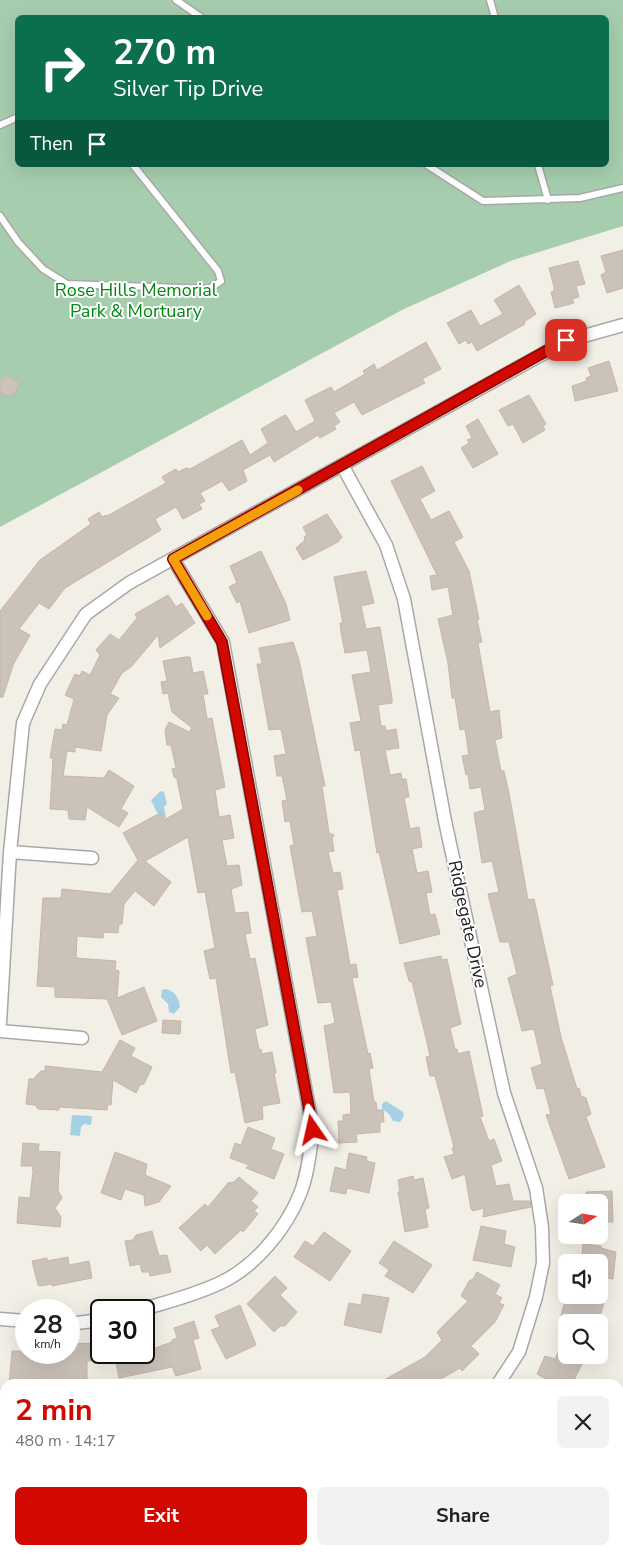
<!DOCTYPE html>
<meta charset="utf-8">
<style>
body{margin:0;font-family:"Nunito Sans",sans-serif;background:#f2f2f2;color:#222;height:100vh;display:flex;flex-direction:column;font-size:19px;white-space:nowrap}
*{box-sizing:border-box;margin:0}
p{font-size:16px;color:#767676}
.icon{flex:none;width:28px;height:28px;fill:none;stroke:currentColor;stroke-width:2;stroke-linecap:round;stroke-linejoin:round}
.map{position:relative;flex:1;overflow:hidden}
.drawer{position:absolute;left:0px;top:1379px;width:624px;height:176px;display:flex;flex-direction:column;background:#fff;border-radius:15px 15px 0 0;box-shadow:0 5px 20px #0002}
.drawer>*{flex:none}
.top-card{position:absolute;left:15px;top:15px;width:594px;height:152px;border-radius:8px;box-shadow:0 5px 20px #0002;background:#0b6e4f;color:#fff;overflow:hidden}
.needle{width:32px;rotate:78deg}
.controls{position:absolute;left:558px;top:1194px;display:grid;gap:10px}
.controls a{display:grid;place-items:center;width:50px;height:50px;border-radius:8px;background:#fff;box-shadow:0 5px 20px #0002;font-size:25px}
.speed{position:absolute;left:15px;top:1299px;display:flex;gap:10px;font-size:25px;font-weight:700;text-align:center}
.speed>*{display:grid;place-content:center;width:65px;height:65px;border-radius:50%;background:#fff;box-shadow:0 5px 20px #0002;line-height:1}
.speed small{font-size:12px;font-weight:400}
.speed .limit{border:2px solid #111;border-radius:8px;background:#fff;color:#111}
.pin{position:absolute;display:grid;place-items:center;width:42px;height:42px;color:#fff;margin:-21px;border-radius:10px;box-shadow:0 2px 8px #0006}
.me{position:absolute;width:55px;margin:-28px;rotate:349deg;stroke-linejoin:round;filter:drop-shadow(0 0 4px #0008)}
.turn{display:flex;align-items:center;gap:18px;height:105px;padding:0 15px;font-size:22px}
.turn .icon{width:65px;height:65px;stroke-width:2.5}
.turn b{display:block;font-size:35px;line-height:42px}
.then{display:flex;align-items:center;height:48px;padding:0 15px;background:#0003;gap:10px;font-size:19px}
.round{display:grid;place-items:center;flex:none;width:52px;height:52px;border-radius:8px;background:#f2f2f2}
.summary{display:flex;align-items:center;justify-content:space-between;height:85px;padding:0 15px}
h1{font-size:30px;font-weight:700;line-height:38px;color:#d20900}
.button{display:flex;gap:10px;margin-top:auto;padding:10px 15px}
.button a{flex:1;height:58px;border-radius:8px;background:#d20900;color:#fff;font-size:20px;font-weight:700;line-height:58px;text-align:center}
.button a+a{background:#f2f2f2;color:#222}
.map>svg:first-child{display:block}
</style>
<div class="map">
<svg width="623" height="1554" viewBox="0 0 623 1554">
<rect width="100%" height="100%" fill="#f2efe7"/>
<path fill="#a6ceae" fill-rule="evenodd" d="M 0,0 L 623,0 L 623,226 L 513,260 L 402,310 L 0,527 ZM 18,18 L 606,18 L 606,165 L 18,165 Z"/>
<path fill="#a4d2e4" d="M 161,791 L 164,792 L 167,804 L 164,807 L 166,817 L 164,819 L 160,813 L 157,813 L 151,800 Z
M 166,989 C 175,991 179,998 180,1007 L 174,1014 L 169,1012 L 168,1004 L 161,997 L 162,990 Z
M 386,1101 L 403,1112 L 404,1116 L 400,1122 L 393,1121 L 389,1114 L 382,1109 L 382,1104 Z
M 72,1115 L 92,1116 L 91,1125 L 84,1124 L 81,1127 L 80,1136 L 70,1135 Z"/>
<path fill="#cbc2b9" stroke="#c6b6a8" d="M 623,250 L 623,288 L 607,293 L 601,275 L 606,272 L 601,256 Z
M 578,261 L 585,284 L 576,286 L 579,297 L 572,299 L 574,303 L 555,308 L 551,292 L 554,291 L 554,287 L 549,268 Z
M 519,285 L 536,314 L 524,322 L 525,324 L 477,351 L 472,342 L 468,344 L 466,340 L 459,344 L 447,323 L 471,310 L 480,326 L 503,314 L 494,300 Z
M 426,342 L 441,369 L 422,379 L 425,383 L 362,415 L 354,402 L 334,413 L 340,422 L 334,426 L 336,429 L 320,438 L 318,435 L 274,462 L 270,455 L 243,470 L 247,481 L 229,491 L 222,481 L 200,493 L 205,501 L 199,504 L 202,509 L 183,519 L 176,507 L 155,519 L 161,530 L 65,588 L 49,609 L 39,603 L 19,629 L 30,635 L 13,665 L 3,697 L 0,697 L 0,611 L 40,560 L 91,524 L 88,519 L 99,512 L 102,517 L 106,515 L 107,516 L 166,483 L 162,477 L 176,469 L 178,472 L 186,468 L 190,469 L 242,440 L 250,455 L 268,443 L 261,429 L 283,416 L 286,415 L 296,432 L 315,421 L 305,400 L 331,387 L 334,392 L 365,374 L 363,371 L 374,364 L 377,370 Z
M 609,361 L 618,391 L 575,401 L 572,386 L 587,381 L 586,378 L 591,376 L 588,368 Z
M 8,376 L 20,382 L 15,394 L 7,396 L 0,392 L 0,380 Z
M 529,395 L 546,424 L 543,426 L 545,430 L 523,443 L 513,424 L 508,426 L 499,410 Z
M 478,419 L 498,454 L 473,468 L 461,448 L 469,443 L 467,440 L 472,438 L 466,426 Z
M 422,466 L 435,491 L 420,499 L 431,520 L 449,511 L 463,537 L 454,542 L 469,571 L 479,619 L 477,620 L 482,642 L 478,643 L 490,712 L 499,710 L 502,738 L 495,740 L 501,771 L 504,771 L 509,793 L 528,900 L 534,899 L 553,985 L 550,986 L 561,1037 L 577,1089 L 579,1088 L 581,1096 L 586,1098 L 591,1114 L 586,1117 L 605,1167 L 569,1179 L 546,1115 L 551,1114 L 544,1088 L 537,1089 L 531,1068 L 542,1064 L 534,1029 L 522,1031 L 508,978 L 517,974 L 509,942 L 500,942 L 488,894 L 499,892 L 492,861 L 482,863 L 474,813 L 485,810 L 481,787 L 470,789 L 468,774 L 466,775 L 462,756 L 469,755 L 465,729 L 460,730 L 455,698 L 452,698 L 448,663 L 438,619 L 453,615 L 448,587 L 432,590 L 430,576 L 437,575 L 391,481 Z
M 327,514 L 342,537 L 338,542 L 303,560 L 296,548 L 305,540 L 304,537 L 307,535 L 303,527 Z
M 261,551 L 286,604 L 290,620 L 249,633 L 240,601 L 237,603 L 229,587 L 237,583 L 230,566 Z
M 366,571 L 374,603 L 361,606 L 366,629 L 380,627 L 392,698 L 392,703 L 378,705 L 381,726 L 385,726 L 386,731 L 396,729 L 399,748 L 385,750 L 390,775 L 401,773 L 402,779 L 406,779 L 409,797 L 404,798 L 410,829 L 419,827 L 422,847 L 412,849 L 417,873 L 428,871 L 432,892 L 426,893 L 430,915 L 435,914 L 440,934 L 400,944 L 379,852 L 377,853 L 360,750 L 355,751 L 350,723 L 361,721 L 352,675 L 371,672 L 367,650 L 345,653 L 341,632 L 340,623 L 343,623 L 334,577 Z
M 168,595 L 176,607 L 182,603 L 195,623 L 160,648 L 158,635 L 131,667 L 122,673 L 110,694 L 119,698 L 107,715 L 101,751 L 75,747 L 75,752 L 67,751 L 63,776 L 104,778 L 109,770 L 134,786 L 121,809 L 128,813 L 119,827 L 87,807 L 85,820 L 69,819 L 68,810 L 50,809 L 53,758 L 50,758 L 55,729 L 62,730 L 63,724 L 67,725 L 74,699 L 65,695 L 75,674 L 80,676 L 82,671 L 90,675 L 100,655 L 96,650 L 110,634 L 119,640 L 137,618 L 135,614 Z
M 293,642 L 299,660 L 325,786 L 322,786 L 329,833 L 334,835 L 332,839 L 334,851 L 328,852 L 333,873 L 340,872 L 343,889 L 337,890 L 350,965 L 356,964 L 358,977 L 352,978 L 368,1054 L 370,1053 L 373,1068 L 369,1069 L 374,1102 L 376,1102 L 377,1110 L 383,1110 L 384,1122 L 380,1122 L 380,1132 L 356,1134 L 357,1142 L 339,1143 L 338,1121 L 343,1121 L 343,1115 L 351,1114 L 350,1092 L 334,1093 L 324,1026 L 335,1023 L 331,1002 L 318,1003 L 306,938 L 317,936 L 312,911 L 302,912 L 290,846 L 294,845 L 290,821 L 285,822 L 282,801 L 287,800 L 282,776 L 277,776 L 274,756 L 286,754 L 281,729 L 269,730 L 257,664 L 262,664 L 259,648 Z
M 185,657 L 190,657 L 193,673 L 203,671 L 208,694 L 203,694 L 207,719 L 212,718 L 225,787 L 215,790 L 219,817 L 230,815 L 234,838 L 222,840 L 227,866 L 239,865 L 242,885 L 231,889 L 235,913 L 248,912 L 251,933 L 245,934 L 250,959 L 255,958 L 268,1025 L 255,1029 L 259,1050 L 261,1049 L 262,1054 L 272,1052 L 276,1073 L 274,1073 L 280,1103 L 262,1106 L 263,1119 L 245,1123 L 235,1072 L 231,1073 L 216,978 L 210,979 L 204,951 L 215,948 L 205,892 L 198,893 L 188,837 L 145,861 L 171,882 L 154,906 L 135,891 L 124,904 L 122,924 L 119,924 L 118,933 L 104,932 L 103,938 L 77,936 L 76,958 L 116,961 L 115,970 L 119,971 L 117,998 L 144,987 L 157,1021 L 122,1035 L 107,999 L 55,997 L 55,987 L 37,986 L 43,898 L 61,898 L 62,889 L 110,894 L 138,860 L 123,833 L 160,813 L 164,820 L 183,809 L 177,779 L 174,777 L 172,769 L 176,768 L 171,745 L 167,745 L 165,730 L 169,722 L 189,732 L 192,728 L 172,712 L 168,693 L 163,694 L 161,682 L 167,681 L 163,661 Z
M 441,956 L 442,960 L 447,959 L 461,1024 L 450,1028 L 455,1050 L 457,1049 L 458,1054 L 469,1051 L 483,1116 L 480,1117 L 489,1141 L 494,1139 L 502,1161 L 491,1165 L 496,1186 L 509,1184 L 513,1201 L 530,1201 L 531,1207 L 483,1217 L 484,1208 L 473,1211 L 471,1209 L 465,1174 L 452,1179 L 444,1157 L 454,1154 L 452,1148 L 454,1147 L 435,1076 L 430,1076 L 426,1057 L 430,1056 L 425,1034 L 412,982 L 409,981 L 404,963 Z
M 163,1020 L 181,1021 L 180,1034 L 162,1033 Z
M 120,1040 L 135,1048 L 131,1056 L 152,1067 L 144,1084 L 140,1085 L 136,1093 L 113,1080 L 111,1105 L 108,1104 L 107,1110 L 59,1107 L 59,1110 L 38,1109 L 35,1105 L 26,1104 L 29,1079 L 33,1079 L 41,1071 L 45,1071 L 45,1066 L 102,1072 Z
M 248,1127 L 275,1138 L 271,1149 L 284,1154 L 274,1179 L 246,1168 L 249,1165 L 230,1158 L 235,1143 L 241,1145 Z
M 23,1143 L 39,1144 L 38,1151 L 60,1152 L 58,1190 L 62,1198 L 55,1208 L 61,1217 L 60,1227 L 17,1223 L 19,1197 L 30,1198 L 33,1171 L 32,1166 L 21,1166 Z
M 115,1152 L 147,1164 L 145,1175 L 171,1186 L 159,1202 L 145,1206 L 144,1195 L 125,1189 L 121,1200 L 101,1193 Z
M 349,1153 L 367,1157 L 366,1161 L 375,1163 L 369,1193 L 347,1188 L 346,1194 L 330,1191 L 335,1167 L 346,1170 Z
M 413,1176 L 414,1180 L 423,1178 L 429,1208 L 425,1209 L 428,1227 L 405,1232 L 398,1192 L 400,1192 L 398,1180 Z
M 239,1177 L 258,1193 L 251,1201 L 258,1207 L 254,1211 L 258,1214 L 243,1232 L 241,1230 L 215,1254 L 207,1245 L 201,1251 L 179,1228 L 205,1204 L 208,1207 L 228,1183 L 234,1182 Z
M 612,1191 L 613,1222 L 599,1222 L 599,1202 L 586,1202 L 586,1192 Z
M 481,1226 L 506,1231 L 504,1244 L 515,1247 L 511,1267 L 473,1260 Z
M 152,1231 L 159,1256 L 167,1255 L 171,1272 L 150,1276 L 149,1272 L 142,1272 L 140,1264 L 130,1266 L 125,1241 L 133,1240 L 136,1235 Z
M 324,1232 L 351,1251 L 330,1281 L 294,1257 L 305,1241 L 313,1246 Z
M 394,1241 L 432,1265 L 413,1293 L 385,1276 L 389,1270 L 379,1263 Z
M 583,1244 L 601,1246 L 601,1248 L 616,1252 L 613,1279 L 599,1277 L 599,1262 L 581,1262 Z
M 68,1257 L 69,1265 L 89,1261 L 92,1278 L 52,1286 L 52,1284 L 40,1286 L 38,1285 L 32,1261 L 47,1258 L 47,1261 Z
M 477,1272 L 500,1285 L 495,1294 L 502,1298 L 499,1303 L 504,1305 L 495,1322 L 471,1346 L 479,1354 L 462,1371 L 460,1368 L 432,1384 L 377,1384 L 425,1357 L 442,1340 L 437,1332 L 468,1301 L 461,1296 L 469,1281 L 473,1279 Z
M 275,1276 L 287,1288 L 280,1295 L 297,1312 L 285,1326 L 280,1326 L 274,1332 L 247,1304 Z
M 363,1294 L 389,1298 L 381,1333 L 344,1325 L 349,1303 L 361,1305 Z
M 579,1297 L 604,1303 L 598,1322 L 559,1322 L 565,1301 L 576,1305 Z
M 240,1305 L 256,1345 L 226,1359 L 211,1330 L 220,1327 L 215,1316 Z
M 194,1321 L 199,1338 L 193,1340 L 201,1369 L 176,1376 L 172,1367 L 119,1378 L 114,1352 L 144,1352 L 172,1342 L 172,1340 L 177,1338 L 174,1328 Z
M 566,1336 L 566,1355 L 578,1355 L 585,1358 L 572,1384 L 554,1384 L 537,1374 L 545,1356 L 555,1359 Z
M 96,1343 L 96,1360 L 87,1361 L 87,1384 L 9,1384 L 12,1351 L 69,1352 L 69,1349 L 73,1348 L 72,1344 Z"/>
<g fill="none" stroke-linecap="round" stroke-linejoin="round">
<g stroke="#a8a8a8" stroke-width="9">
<path id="service" d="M 176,0 L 202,18
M 490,0 L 495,18
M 0,125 L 18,117
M 427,165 L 483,201 L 580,198 L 623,188
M 538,165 L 548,200
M 0,216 L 18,242 L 43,269 L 67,284 L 209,289 L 221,281 L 218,271 L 133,165"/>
</g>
<g stroke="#a8a8a8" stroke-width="15">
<path id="minor" d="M 342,465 L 386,545 L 404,599 L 445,821 L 504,1093 L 536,1188 L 542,1227 L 543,1263 L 536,1297 L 519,1352 L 498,1384
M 10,852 L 92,858
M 0,1023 L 10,852 L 23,723 L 40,684 L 86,614 L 129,583 L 566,341 L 623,325
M 0,1031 L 82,1038
M 140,1310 C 167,1302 195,1295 220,1283 C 255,1267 286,1229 300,1194 C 308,1174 310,1151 313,1130 L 223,642 L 173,559
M 0,1319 L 26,1321
M 69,1324 L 101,1320
M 223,1554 L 231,1550"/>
</g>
<use href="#service" stroke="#fff" stroke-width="6"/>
<use href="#minor" stroke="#fff" stroke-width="12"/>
</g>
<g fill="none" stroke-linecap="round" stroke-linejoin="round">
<g stroke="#880600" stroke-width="12">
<path id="route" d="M 313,1130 L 222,642 L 173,559 L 566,340"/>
</g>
<use href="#route" stroke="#d20900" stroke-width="9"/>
<path stroke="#f59e0b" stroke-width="9" d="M 207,616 L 173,559 L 298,490"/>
</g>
<g text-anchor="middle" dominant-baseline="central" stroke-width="4" stroke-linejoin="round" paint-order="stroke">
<g font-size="18" fill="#028813" stroke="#fff">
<text x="136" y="290">Rose Hills Memorial<tspan x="136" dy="21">Park &amp; Mortuary</tspan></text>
</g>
<g font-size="18" fill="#212121" stroke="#fff">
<text transform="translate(468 924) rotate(78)">Ridgegate Drive</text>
</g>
</g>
</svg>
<div class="controls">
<a><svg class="needle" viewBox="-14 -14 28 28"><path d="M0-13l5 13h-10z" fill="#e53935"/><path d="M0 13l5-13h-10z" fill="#767676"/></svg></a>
<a><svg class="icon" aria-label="sound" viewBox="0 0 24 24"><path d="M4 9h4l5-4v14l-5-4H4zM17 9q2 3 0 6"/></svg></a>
<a><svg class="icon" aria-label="search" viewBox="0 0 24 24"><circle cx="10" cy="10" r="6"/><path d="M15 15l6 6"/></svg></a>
</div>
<div class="speed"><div>28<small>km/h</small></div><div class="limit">30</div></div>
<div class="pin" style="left:566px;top:340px;background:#d93025"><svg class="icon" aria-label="arrive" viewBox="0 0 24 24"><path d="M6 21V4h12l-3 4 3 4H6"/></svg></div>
<svg class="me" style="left:313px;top:1130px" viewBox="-20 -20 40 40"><path d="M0-17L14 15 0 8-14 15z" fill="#d20900" stroke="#fff" stroke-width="4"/></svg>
<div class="top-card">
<div class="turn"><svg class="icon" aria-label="right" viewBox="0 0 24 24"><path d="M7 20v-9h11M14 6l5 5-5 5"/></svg><div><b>270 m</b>Silver Tip Drive</div></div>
<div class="then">Then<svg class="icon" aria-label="arrive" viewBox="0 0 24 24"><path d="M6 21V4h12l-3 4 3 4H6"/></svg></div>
</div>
<section class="drawer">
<div class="summary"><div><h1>2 min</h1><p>480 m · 14:17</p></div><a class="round"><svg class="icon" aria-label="close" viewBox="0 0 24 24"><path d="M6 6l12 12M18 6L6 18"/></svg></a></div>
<div class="button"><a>Exit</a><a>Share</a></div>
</section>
</div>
